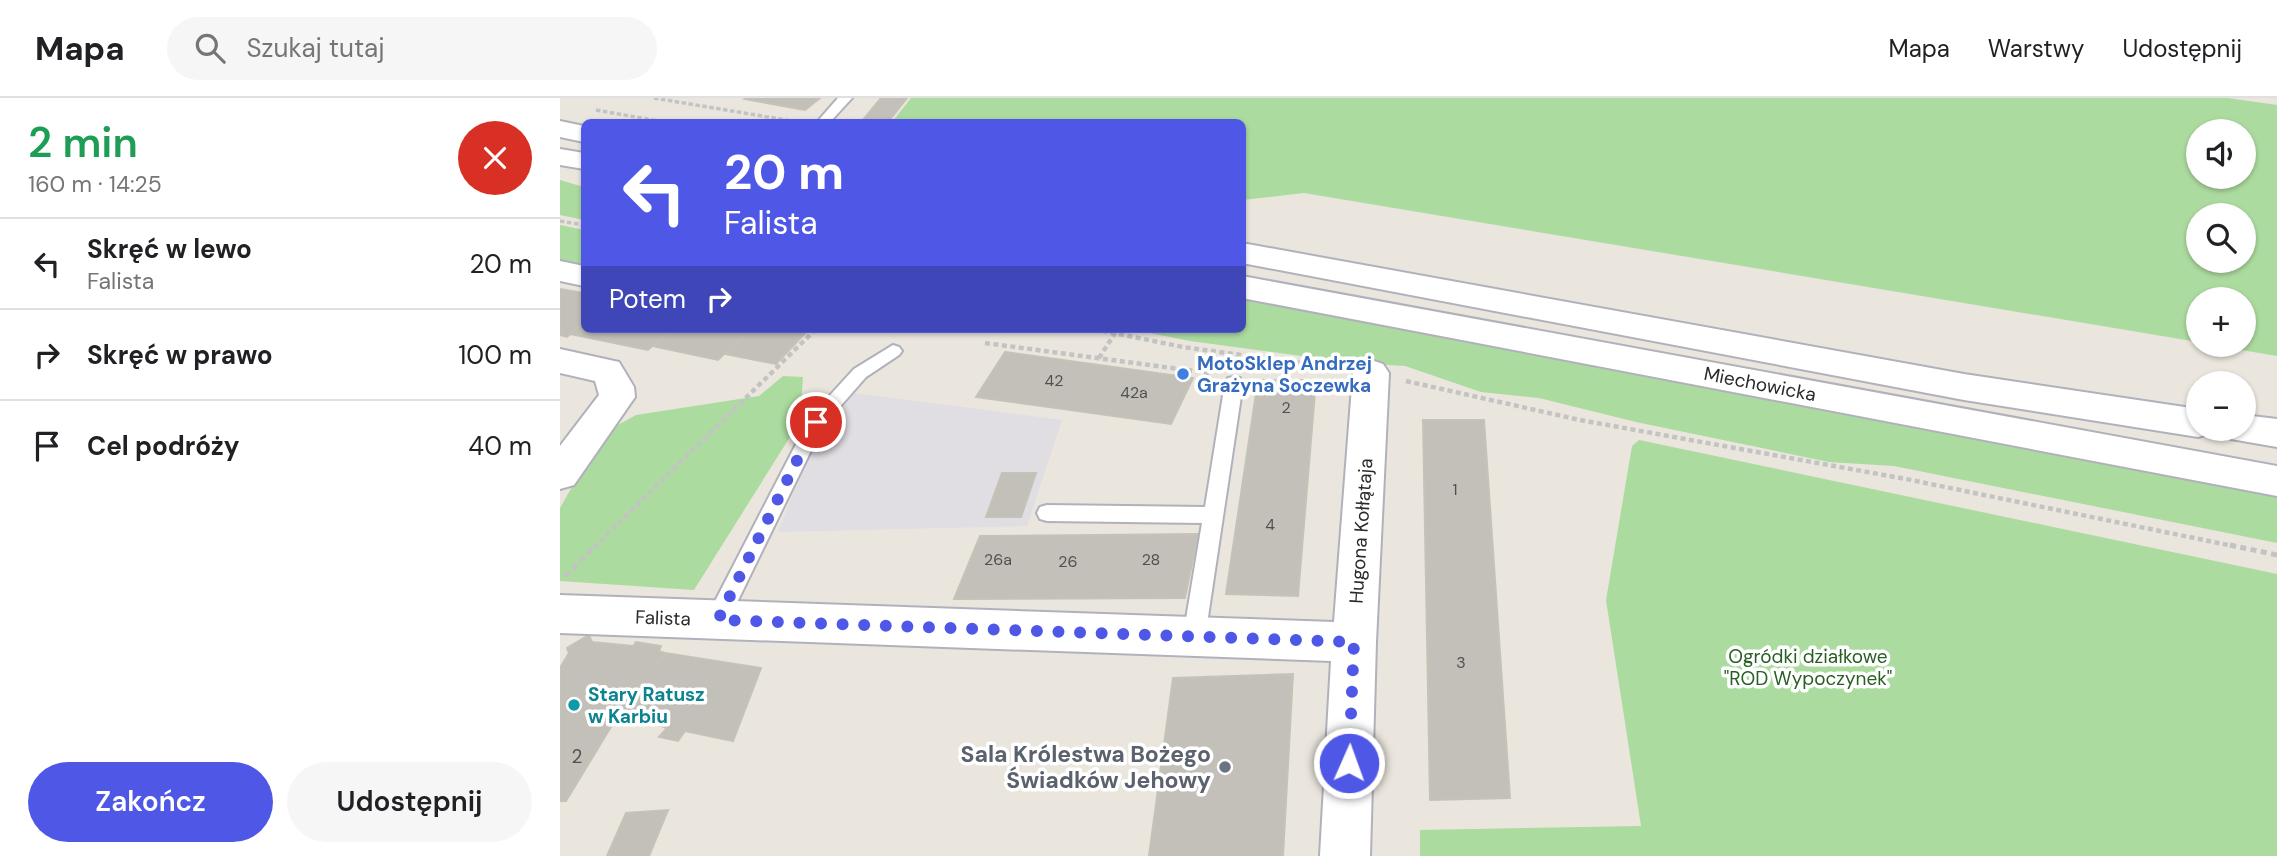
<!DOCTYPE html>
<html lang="pl">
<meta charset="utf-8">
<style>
body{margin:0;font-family:"DM Sans",sans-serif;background:#f6f6f6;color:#202124;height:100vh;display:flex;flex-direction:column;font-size:26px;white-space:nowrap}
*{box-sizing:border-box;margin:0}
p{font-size:23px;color:#757577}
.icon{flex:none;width:38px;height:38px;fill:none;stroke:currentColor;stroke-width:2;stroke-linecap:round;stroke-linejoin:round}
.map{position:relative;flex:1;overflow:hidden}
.panel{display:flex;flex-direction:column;background:#fff;width:560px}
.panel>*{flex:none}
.top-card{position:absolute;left:21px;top:21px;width:665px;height:214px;border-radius:10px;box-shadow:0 2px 5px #0004;background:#4f58e6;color:#fff;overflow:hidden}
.controls{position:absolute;left:1626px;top:21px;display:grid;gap:14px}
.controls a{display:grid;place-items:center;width:70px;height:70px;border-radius:50%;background:#fff;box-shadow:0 2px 5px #0004;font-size:35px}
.pin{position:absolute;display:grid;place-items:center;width:60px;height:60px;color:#fff;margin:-30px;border:4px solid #fff;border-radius:50%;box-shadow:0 2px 7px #0007}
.me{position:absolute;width:77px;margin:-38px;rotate:2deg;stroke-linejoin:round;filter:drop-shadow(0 0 5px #0008)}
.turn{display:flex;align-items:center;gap:24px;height:147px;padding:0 28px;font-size:32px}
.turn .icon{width:91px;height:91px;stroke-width:2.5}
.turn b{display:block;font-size:49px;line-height:60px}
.then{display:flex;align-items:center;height:66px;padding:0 28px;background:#0003;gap:14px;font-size:26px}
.round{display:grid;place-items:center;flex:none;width:74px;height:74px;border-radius:37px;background:#f6f6f6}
.headline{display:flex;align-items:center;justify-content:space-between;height:119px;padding:0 28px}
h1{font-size:42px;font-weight:600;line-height:52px;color:#1e9e55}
.action{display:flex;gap:14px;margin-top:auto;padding:14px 28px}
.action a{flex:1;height:80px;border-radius:42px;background:#4f58e6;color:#fff;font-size:28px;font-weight:600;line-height:80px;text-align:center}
.action a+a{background:#f6f6f6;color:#202124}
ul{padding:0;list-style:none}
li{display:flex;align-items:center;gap:21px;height:91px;padding:0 28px;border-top:2px solid #e0e0e0}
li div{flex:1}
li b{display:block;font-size:26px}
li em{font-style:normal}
header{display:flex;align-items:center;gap:42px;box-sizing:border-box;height:98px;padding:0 35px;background:#fff;border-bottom:2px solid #e0e0e0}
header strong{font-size:33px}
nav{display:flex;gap:38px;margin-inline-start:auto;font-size:24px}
.search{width:490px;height:63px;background:#f6f6f6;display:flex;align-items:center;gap:18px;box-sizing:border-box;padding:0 24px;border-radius:38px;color:#757577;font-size:26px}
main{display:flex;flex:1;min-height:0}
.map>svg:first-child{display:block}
</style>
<header>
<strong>Mapa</strong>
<div class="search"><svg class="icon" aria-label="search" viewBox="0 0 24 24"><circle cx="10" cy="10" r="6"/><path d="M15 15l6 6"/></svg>Szukaj tutaj</div>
<nav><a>Mapa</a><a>Warstwy</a><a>Udostępnij</a></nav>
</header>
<main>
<section class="panel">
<div class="headline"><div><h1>2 min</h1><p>160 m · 14:25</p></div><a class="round" style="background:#d93025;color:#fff"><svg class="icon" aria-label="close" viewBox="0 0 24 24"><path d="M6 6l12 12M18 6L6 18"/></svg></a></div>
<ul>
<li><svg class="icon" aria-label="left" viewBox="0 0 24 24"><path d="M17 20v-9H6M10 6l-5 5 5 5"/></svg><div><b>Skręć w lewo</b><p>Falista</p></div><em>20 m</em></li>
<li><svg class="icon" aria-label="right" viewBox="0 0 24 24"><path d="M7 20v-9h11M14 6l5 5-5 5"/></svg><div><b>Skręć w prawo</b></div><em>100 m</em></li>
<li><svg class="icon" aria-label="arrive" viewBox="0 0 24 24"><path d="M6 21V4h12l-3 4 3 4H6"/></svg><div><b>Cel podróży</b></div><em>40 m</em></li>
</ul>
<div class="action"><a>Zakończ</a><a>Udostępnij</a></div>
</section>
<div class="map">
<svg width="1717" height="758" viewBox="0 0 1717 758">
<rect width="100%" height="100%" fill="#eae6dd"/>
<path fill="#e0dde3" d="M 294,295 L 502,322 L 467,428 L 218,434 L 251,351 Z"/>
<path fill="#acdb9f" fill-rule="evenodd" d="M 351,0 L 1668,0 L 1717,7 L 1717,258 L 1652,247 L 1684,247 L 1684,201 L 1638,201 L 1638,244 L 744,95 L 683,102 L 682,24 L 332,24 ZM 1638,33 L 1684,33 L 1684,79 L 1638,79 ZM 1638,117 L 1684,117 L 1684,163 L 1638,163 Z
M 0,82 L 24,89 L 24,122 L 0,117 Z
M 0,127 L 24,132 L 24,171 L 0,167 Z
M 683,199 L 1562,369 L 1717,395 L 1717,445 L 1334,368 L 1269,364 L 1076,324 L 979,300 L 921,294 L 845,268 L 794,265 L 630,243 L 569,231 L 682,231 Z
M 223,278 L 243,279 L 240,323 L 134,492 L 0,483 L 0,410 L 35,348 L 56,328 L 76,317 L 199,298 Z
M 1079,342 L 1717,476 L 1717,758 L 860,758 L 860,732 L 1081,728 L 1046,502 L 1072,348 Z"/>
<path fill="#c3c0b9" stroke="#c5c2b7" stroke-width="2" d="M 187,0 L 260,0 L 245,12 L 185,1 Z
M 321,0 L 347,0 L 328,24 L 302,23 Z
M 0,191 L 24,195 L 24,224 L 7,239 L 0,237 Z
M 24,224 L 24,231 L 111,231 L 88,252 L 10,236 Z
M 111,231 L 190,231 L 158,262 L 92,248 Z
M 190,231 L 249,231 L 216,266 L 165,256 Z
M 445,254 L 633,280 L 611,326 L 416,299 Z
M 698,282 L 756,282 L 738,498 L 666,496 Z
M 863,322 L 924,322 L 950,700 L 870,702 Z
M 442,375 L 476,375 L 461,419 L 426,419 Z
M 638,436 L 625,500 L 394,501 L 420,438 Z
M 29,537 L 32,544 L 73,548 L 76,544 L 101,548 L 99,553 L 105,555 L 60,614 L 6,703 L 0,703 L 0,570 L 9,555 L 7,550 Z
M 105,555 L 201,570 L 173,643 L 125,633 L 118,643 L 99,639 L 107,630 L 60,614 Z
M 733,576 L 723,758 L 589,758 L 613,580 Z
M 108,712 L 89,758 L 47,758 L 66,715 Z"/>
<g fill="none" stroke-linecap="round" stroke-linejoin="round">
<g stroke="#b1b1bc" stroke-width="4">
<path id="service" d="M 278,0 L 292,0 L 270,24 L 257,24 Z
M 333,247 L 339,249 L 342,253 L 339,257 L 306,279 L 263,328 L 165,529 L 157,532 L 149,529 L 146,522 L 149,515 L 250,319 L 294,271 Z
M 674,279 L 680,280 L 683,285 L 645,539 L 642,546 L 634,549 L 626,546 L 623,539 L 642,425 L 487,423 L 480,421 L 477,415 L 480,409 L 487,407 L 645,409 L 665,285 L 668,280 Z"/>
</g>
<g stroke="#b1b1bc" stroke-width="4">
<path id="minor" d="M 0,163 L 24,168 L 24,188 L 0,183 Z
M 0,251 L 59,264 L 74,289 L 75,299 L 14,387 L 0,391 L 0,348 L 39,297 L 35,283 L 0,275 Z
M 811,262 L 823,266 L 829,275 L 816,544 L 810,758 L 760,758 L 771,563 L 0,535 L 0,497 L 774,524 L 793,275 L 799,266 Z"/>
</g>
<g stroke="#b1b1bc" stroke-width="4">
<path id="secondary" d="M 0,23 L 24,28 L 24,44 L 0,39 Z
M 0,51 L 24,55 L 24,71 L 0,67 Z
M 682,145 L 1404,276 L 1638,311 L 1638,331 L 1653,331 L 1651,335 L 1638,339 L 1404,302 L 682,165 Z
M 682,178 L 1717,368 L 1717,398 L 682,200 Z
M 1684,317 L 1717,321 L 1717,349 L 1671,341 L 1666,331 L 1684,331 Z"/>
</g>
<path stroke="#c3c3c3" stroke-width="3.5" stroke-dasharray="4.5 2.5" stroke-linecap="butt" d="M 94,0 L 238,24
M 36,12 L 104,24
M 0,123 L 24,127"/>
<path stroke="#c3c3c3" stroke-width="4.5" stroke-dasharray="5 3.5" stroke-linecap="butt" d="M 534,231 L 623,249 L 776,270
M 425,245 L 649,275
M 539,260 L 555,235
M 846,283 L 1020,322 L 1346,381 L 1678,449
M 34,449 L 256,231"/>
<path stroke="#c3c3c3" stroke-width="5" stroke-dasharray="6 4.5" stroke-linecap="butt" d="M 1670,447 L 1717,457
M 5,478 L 36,447"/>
<use href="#service" fill="#fff" fill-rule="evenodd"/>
<use href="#minor" fill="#fff" fill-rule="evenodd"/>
<use href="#secondary" fill="#fff" fill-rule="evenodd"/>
</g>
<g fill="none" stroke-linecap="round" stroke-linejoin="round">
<path stroke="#4f58e6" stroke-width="12" stroke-dasharray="0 21.6" d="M 256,324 L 158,522 L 794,544 L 789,665"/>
</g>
<circle fill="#3f7fe0" stroke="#fff" stroke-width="2.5" cx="623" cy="276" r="7"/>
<circle fill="#0f9aa8" stroke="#fff" stroke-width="2.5" cx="14" cy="607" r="7"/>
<circle fill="#6b7280" stroke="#fff" stroke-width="2.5" cx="665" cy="669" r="7"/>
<g text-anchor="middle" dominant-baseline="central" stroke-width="7" stroke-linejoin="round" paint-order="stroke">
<g font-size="16" fill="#50504e">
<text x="494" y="282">42</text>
<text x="574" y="294">42a</text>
<text x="726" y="309">2</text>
<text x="895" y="391">1</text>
<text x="710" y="426">4</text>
<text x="438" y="461">26a</text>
<text x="591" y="461">28</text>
<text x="508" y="463">26</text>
<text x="901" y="564">3</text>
</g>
<g font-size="19" font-weight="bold" fill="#366cbe" stroke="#fff" text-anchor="start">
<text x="637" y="265">MotoSklep Andrzej<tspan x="637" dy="22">Grażyna Soczewka</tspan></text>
</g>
<g font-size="19" fill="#2a2a2a" stroke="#fff">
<text transform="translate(1200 286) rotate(11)">Miechowicka</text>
<text transform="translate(801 433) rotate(-86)">Hugona Kołłątaja</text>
<text transform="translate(103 520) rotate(2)">Falista</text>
</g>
<g font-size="19" fill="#275e22" stroke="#fff">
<text x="1248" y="558">Ogródki działkowe<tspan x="1248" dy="22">"ROD Wypoczynek"</tspan></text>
</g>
<g font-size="19" font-weight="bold" fill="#0d838f" stroke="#fff" text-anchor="start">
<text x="28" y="596">Stary Ratusz<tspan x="28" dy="22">w Karbiu</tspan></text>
</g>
<g font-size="19" fill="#50504e">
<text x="17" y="658">2</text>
</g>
<g font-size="23" font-weight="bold" fill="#5b616d" stroke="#fff" text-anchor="end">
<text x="651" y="656">Sala Królestwa Bożego<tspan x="651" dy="26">Świadków Jehowy</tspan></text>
</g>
</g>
</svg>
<div class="controls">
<a><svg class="icon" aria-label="sound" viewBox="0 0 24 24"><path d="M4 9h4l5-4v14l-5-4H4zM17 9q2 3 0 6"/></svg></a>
<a><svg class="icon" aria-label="search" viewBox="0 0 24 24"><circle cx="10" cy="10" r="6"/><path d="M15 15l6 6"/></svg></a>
<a>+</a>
<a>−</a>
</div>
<div class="pin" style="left:256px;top:324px;background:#d93025"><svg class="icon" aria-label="arrive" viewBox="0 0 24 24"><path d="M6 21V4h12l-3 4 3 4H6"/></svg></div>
<svg class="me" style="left:789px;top:665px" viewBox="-20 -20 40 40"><circle r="17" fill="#4f58e6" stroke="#fff" stroke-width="3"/><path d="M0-11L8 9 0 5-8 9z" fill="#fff"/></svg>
<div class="top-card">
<div class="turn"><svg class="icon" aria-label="left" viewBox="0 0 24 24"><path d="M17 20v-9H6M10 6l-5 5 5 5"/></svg><div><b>20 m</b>Falista</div></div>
<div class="then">Potem<svg class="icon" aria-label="right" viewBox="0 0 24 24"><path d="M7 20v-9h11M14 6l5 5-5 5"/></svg></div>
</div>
</div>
</main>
